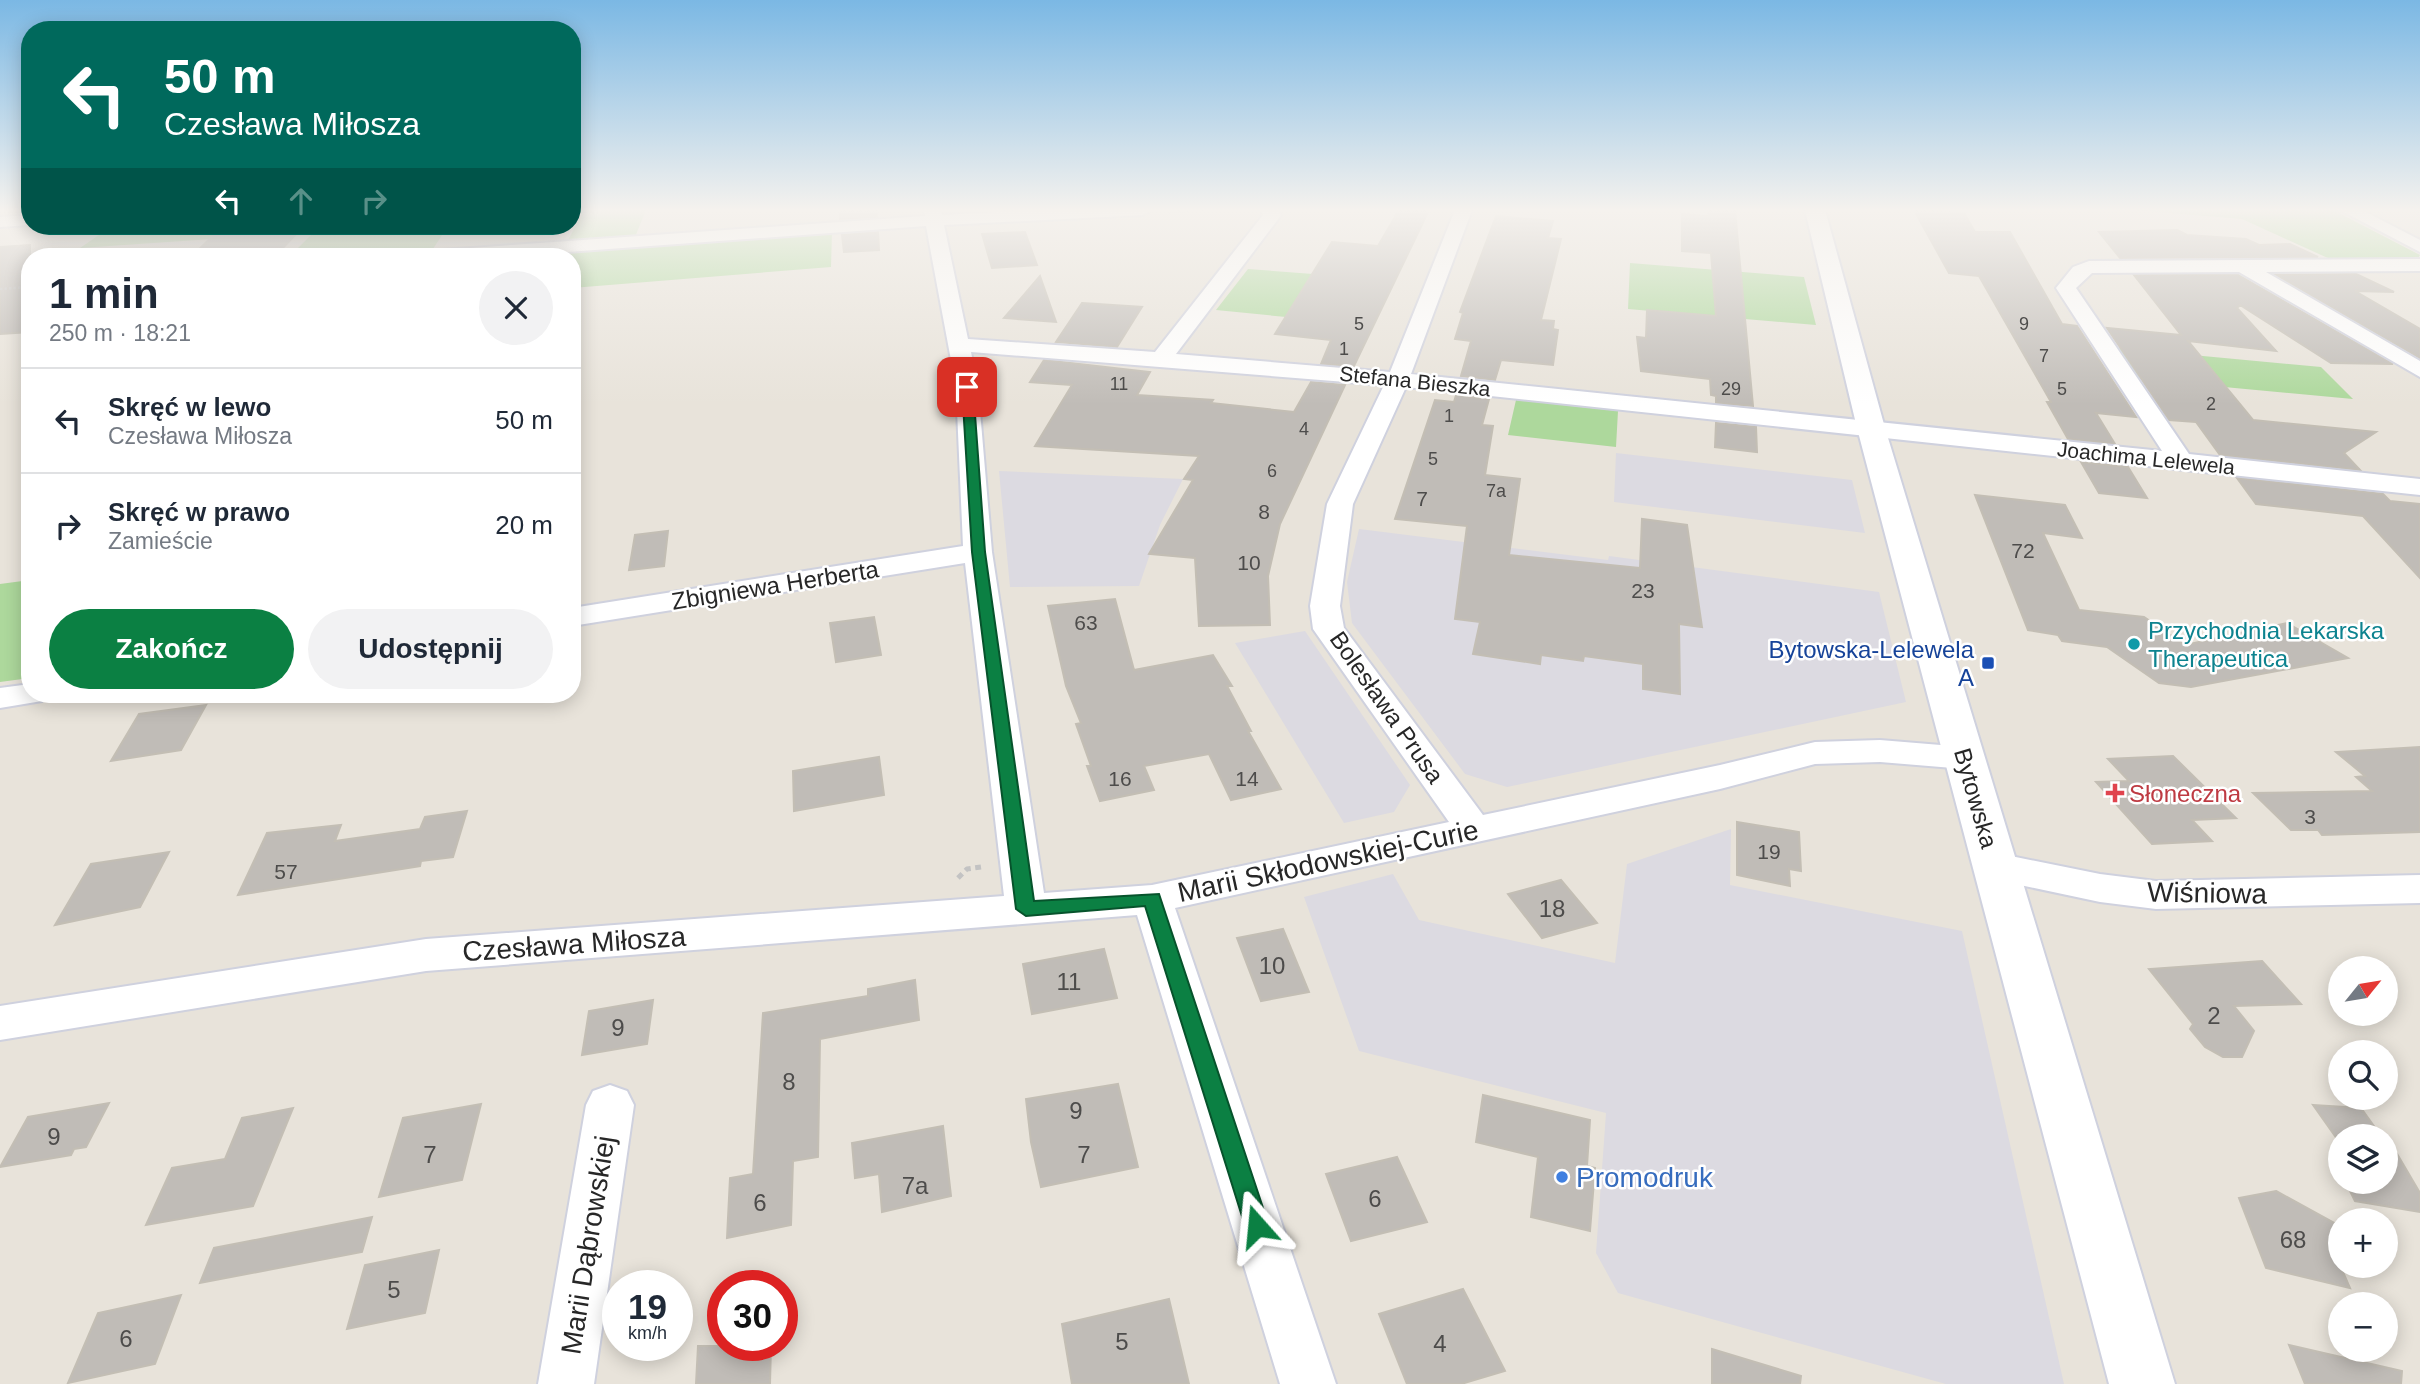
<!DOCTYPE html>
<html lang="pl">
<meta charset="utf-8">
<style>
body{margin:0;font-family:Arial,sans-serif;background:#f2f2f3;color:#1f2937;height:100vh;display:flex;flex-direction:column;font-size:26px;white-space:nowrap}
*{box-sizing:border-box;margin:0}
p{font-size:23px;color:#747a83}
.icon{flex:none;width:38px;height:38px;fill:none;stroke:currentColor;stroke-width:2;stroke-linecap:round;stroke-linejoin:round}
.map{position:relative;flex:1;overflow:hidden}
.details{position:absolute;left:21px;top:248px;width:560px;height:455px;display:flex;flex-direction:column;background:#fff;border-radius:28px;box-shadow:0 4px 18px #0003}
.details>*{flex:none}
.banner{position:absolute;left:21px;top:21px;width:560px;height:214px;border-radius:28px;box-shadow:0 4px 18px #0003;background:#00695c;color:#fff;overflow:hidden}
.needle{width:46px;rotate:60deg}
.tools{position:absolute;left:2328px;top:956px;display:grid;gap:14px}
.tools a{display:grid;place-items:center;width:70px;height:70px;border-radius:50%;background:#fff;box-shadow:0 4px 18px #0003;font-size:35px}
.speed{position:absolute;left:602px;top:1270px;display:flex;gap:14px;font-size:35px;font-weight:700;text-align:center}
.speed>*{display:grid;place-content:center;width:91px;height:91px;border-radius:50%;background:#fff;box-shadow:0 4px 18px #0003;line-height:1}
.speed small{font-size:18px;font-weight:400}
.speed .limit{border:10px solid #d22;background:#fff;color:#111}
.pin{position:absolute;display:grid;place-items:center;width:60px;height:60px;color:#fff;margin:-30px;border-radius:14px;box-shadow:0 4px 10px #0006}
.me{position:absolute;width:77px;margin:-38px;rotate:342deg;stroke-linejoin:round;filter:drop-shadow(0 0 5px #0008)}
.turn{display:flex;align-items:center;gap:24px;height:147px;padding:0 28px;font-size:32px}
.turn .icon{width:91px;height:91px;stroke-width:2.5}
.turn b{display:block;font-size:49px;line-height:60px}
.lanes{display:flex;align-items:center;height:66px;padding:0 28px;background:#0003;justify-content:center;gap:35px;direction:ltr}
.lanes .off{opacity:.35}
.round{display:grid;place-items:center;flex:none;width:74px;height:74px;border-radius:37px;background:#f2f2f3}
.summary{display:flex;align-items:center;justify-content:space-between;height:119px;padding:0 28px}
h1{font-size:42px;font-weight:700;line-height:52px}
.action{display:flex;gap:14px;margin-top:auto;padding:14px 28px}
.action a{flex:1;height:80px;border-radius:42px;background:#0b8043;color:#fff;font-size:28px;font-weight:700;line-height:80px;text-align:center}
.action a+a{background:#f2f2f3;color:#1f2937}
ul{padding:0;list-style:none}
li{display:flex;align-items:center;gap:21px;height:105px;padding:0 28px;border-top:2px solid #e0e1e3}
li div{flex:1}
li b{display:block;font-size:26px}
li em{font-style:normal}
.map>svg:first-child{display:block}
</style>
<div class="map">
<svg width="2420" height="1384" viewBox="0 0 2420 1384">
<rect width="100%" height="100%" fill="#e8e3da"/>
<path fill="#dcdae1" d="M 1616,453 L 1852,480 L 1865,533 L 1614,502 Z
M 999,471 L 1183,479 L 1160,525 L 1139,586 L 1010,587 Z
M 1359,529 L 1608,560 L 1609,556 L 1879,592 L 1906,702 L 1507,787 L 1465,774 L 1352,623 L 1347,582 Z
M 1305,631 L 1410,785 L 1394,812 L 1344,823 L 1235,643 Z
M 1731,829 L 1730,885 L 1962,931 L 2064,1384 L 1946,1384 L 1618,1293 L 1596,1253 L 1606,1113 L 1359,1051 L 1304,897 L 1393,874 L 1419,920 L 1615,963 L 1627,864 Z"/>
<path fill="#add89c" d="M 572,210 L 646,210 L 635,237 L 567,242 L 582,214 L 572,214 Z
M 2133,210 L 2333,210 L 2420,255 L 2418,258 L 2330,259 L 2242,219 Z
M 112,226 L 321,226 L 316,232 L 385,226 L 448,226 L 431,252 L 355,257 L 289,257 L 314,232 L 80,248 Z
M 832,232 L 831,267 L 572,288 L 572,257 L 495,257 Z
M 1630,263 L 1804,277 L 1816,325 L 1628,309 Z
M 1248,269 L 1313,274 L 1286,317 L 1216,310 Z
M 2118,348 L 2321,367 L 2353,399 L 2139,379 Z
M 1516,400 L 1618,411 L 1616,447 L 1508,435 Z
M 30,580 L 30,678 L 0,682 L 0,584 Z"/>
<path fill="#c0bcb7" stroke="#c3beb4" stroke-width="2" d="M 840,210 L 876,210 L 877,217 L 840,219 Z
M 1399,210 L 1429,210 L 1354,366 L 1321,364 L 1331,340 L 1275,334 L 1332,242 L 1378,246 Z
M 1708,210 L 1735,210 L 1753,406 L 1716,403 L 1716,396 L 1711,395 L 1710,379 L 1641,371 L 1637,337 L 1646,338 L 1647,310 L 1716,316 L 1711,253 L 1682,251 L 1682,214 L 1709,216 Z
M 1914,210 L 1964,213 L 1975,232 L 2010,232 L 2062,324 L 2077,326 L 2136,417 L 2096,413 L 2115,444 L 2068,439 L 2047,402 L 2051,402 L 1979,276 L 1949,273 Z
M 1496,216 L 1553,221 L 1548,238 L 1561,239 L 1541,320 L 1554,321 L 1553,329 L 1558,330 L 1553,365 L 1501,360 L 1495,380 L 1461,376 L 1471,341 L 1455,339 L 1463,313 L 1460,312 Z
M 223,226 L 304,226 L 274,257 L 191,257 Z
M 2177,230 L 2187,235 L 2246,239 L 2259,245 L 2290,244 L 2318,257 L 2120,258 L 2099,232 Z
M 878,232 L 879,250 L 844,252 L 842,235 Z
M 1025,232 L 1037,265 L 992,268 L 982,234 Z
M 30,245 L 30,332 L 0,334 L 0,247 Z
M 2356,274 L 2394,292 L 2355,291 L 2420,329 L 2420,358 L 2276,275 Z
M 2134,275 L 2238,275 L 2393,364 L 2331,363 L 2240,305 L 2237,308 L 2276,351 L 2188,341 L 2253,420 L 2376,432 L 2344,453 L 2360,470 L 2220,455 L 2196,422 L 2169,420 L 2107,328 L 2181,335 Z
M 1040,276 L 1056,322 L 1004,318 Z
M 1082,303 L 1142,307 L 1117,347 L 1056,342 Z
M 1044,360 L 1150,372 L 1137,395 L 1213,400 L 1211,403 L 1294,412 L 1311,382 L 1345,385 L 1280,524 L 1268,576 L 1270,625 L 1199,626 L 1195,558 L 1149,554 L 1193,480 L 1184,479 L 1199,456 L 1035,446 L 1072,385 L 1030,382 Z
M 1456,395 L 1489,399 L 1482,425 L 1493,426 L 1485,475 L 1520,479 L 1509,555 L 1640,568 L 1642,519 L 1687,525 L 1702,627 L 1679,624 L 1680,694 L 1643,689 L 1643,664 L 1584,656 L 1583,661 L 1541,655 L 1540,664 L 1473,654 L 1480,622 L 1455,619 L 1467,526 L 1395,519 L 1435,400 L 1454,402 Z
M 1716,423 L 1756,427 L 1757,452 L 1715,447 Z
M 2081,462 L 2128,467 L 2147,498 L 2099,493 Z
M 2237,478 L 2383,494 L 2390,501 L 2420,504 L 2420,578 L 2363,516 L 2256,504 Z
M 1975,495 L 2065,505 L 2082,538 L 2043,533 L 2079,610 L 2144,617 L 2185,645 L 2287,623 L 2348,658 L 2191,687 L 2159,683 L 2107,647 L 2062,641 L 2058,635 L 2028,630 Z
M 668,531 L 664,566 L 629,570 L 635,535 Z
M 1115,599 L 1134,670 L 1213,655 L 1232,686 L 1227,686 L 1251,731 L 1248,731 L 1281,789 L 1231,800 L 1209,754 L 1144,766 L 1154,790 L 1100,801 L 1087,766 L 1091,766 L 1076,724 L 1081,723 L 1066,686 L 1048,606 Z
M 874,617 L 881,655 L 836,662 L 830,623 Z
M 206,705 L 181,750 L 111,761 L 139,714 Z
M 2420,747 L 2420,832 L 2322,835 L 2318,830 L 2291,830 L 2253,793 L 2372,791 L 2356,777 L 2365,776 L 2336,752 Z
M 2173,756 L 2236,818 L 2192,820 L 2212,841 L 2152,844 L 2096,782 L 2129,781 L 2108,759 Z
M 879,757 L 884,795 L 794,811 L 793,771 Z
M 467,811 L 453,857 L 421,861 L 420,866 L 238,895 L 267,833 L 341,825 L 335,841 L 420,829 L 425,817 Z
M 1737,822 L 1799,832 L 1801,871 L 1789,869 L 1790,886 L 1737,875 Z
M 169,852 L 140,907 L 55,925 L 91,864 Z
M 1561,880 L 1597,923 L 1542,938 L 1508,894 Z
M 1283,929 L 1309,992 L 1261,1001 L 1237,938 Z
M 1104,949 L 1117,998 L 1032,1014 L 1023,964 Z
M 2262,961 L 2301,1004 L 2234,1006 L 2254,1031 L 2242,1057 L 2223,1057 L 2205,1047 L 2190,1029 L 2193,1024 L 2149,969 Z
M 915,980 L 919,1020 L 820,1039 L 818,1157 L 793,1161 L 791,1225 L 727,1238 L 730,1178 L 753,1174 L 763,1013 L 868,996 L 868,989 Z
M 653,1000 L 647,1044 L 582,1055 L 589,1011 Z
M 1118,1084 L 1138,1167 L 1041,1187 L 1031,1142 L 1026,1099 Z
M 1483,1095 L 1590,1120 L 1587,1166 L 1595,1168 L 1590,1231 L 1531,1217 L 1538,1157 L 1476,1142 Z
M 109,1103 L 86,1147 L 74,1149 L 71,1155 L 0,1167 L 28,1117 Z
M 481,1104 L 462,1180 L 379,1197 L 403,1118 Z
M 2313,1105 L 2361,1108 L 2381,1136 L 2340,1136 L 2340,1143 Z
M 293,1108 L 253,1206 L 146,1225 L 172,1168 L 225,1159 L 242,1118 Z
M 943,1126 L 951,1196 L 882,1212 L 879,1174 L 855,1178 L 852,1143 Z
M 2385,1141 L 2393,1147 L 2420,1193 L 2420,1212 L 2355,1201 L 2345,1181 L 2385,1181 Z
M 1397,1157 L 1427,1222 L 1351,1241 L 1326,1174 Z
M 2276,1191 L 2340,1226 L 2340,1265 L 2350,1288 L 2266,1268 L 2239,1198 Z
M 372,1217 L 362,1252 L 200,1283 L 214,1248 Z
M 439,1250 L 425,1313 L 347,1329 L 365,1265 Z
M 1463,1289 L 1505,1371 L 1461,1384 L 1407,1384 L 1379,1314 Z
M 181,1295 L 155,1364 L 68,1383 L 98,1313 Z
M 1169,1299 L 1189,1384 L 1072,1384 L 1062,1324 Z
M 2289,1345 L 2402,1371 L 2401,1384 L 2305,1384 Z
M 698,1346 L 771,1346 L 770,1384 L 696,1384 Z
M 1712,1349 L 1801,1376 L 1800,1384 L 1712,1384 Z"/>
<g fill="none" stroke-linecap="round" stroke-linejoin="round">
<g stroke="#cfd1de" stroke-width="4">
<path id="minor" d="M 924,210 L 941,210 L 942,215 L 1036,210 L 1151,210 L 1143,215 L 944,225 L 968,339 L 1155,352 L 1263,215 L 1260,210 L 1277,210 L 1281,215 L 1276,222 L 1176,354 L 1390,372 L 1455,210 L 1472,210 L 1411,374 L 2162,451 L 2056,288 L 2073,267 L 2089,261 L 2420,259 L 2420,271 L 2266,272 L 2420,361 L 2420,377 L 2239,272 L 2092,273 L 2076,288 L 2189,454 L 2420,479 L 2420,495 L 1406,387 L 1353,504 L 1340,606 L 1344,628 L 1483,815 L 1720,765 L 1815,742 L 1880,740 L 1965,747 L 1978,750 L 1983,758 L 1978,766 L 1965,769 L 1880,762 L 1815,764 L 1720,789 L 1175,908 L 1336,1384 L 1280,1384 L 1137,915 L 426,971 L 0,1040 L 0,1006 L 426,939 L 1004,896 L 965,563 L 572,626 L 572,608 L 963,546 L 956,387 L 926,226 L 498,257 L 418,257 L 427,251 L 925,216 ZM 971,352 L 1384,385 L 1327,504 L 1310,606 L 1313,629 L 1449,822 L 1152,885 L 1044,893 L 992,552 L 978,387 Z
M 2340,210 L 2362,210 L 2420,240 L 2420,252 Z
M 30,215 L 30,225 L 0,227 L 0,217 Z
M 30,684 L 30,695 L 46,695 L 42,701 L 0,708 L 0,688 Z
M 1996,853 L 2100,874 L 2156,881 L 2420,875 L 2420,903 L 2156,909 L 2100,902 L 1982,877 L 1976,867 L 1982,857 Z
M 610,1085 L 627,1091 L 634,1105 L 594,1384 L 538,1384 L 586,1105 L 593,1091 Z"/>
</g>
<g stroke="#cfd1de" stroke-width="4">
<path id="tertiary" d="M 1805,210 L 1825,210 L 1885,428 L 2175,1384 L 2109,1384 L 1857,428 Z"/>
</g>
<path stroke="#c3c3c3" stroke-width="2.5" stroke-dasharray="2.5 2" stroke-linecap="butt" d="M 1169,212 L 1203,210
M 0,289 L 30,287"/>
<path stroke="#c3c3c3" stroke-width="5" stroke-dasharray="6 4.5" stroke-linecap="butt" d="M 958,878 L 967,869 L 981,867"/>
<use href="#minor" fill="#fff" fill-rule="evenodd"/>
<use href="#tertiary" fill="#fff" fill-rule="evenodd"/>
</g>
<linearGradient id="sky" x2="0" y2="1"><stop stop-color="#7bb8e4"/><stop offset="0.52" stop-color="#f5f2ee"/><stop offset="1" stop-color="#f5f2ee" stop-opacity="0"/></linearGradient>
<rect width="2420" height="404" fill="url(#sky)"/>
<path fill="#0b8043" stroke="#07532c" stroke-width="2" d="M 967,383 L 973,387 L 985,552 L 1034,901 L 1159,894 L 1269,1226 L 1266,1234 L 1257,1237 L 1248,1234 L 1245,1226 L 1145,906 L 1026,916 L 1016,909 L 972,552 L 962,387 Z"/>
<circle fill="#0f9aa8" stroke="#fff" stroke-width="2.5" cx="2134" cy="644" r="7"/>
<rect fill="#1a4fb4" stroke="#fff" stroke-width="2.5" x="1981" y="656" width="14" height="14" rx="3.5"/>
<path fill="#e0444e" stroke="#fff" stroke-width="2.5" d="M2111.5 782.5h7v7h7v7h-7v7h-7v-7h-7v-7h7z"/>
<circle fill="#3f7fe0" stroke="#fff" stroke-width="2.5" cx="1562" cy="1177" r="7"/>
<g text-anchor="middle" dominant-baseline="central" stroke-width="5" stroke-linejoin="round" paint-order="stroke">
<g font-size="18" fill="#4d4c4b">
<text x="1359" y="324">5</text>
<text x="2024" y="324">9</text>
<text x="1344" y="349">1</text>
<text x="2044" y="356">7</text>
<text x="1119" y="384">11</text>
<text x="1731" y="389">29</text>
<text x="2062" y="389">5</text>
<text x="2211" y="404">2</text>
<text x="1449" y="416">1</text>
<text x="1304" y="429">4</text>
<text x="1433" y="459">5</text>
<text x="1272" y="471">6</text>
<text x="1496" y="491">7a</text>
</g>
<g font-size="21" fill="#272727" stroke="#fff">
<text transform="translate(1415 381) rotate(6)">Stefana Bieszka</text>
<text transform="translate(2146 458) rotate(6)">Joachima Lelewela</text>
</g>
<g font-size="21" fill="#4d4c4b">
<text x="1422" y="498">7</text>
<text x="1264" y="511">8</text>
<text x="2023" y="550">72</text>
<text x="1249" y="562">10</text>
<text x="1643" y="590">23</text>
<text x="1086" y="622">63</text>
<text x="1120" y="778">16</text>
<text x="1247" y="778">14</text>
<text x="2310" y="816">3</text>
<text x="1769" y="851">19</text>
<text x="286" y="871">57</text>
</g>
<g font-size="24" fill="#272727" stroke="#fff">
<text transform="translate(775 585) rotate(-9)">Zbigniewa Herberta</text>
<text transform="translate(1387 707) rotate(55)">Bolesława Prusa</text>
<text transform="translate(1976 798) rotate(74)">Bytowska</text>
</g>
<g font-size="24" fill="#0d838f" stroke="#fff" text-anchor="start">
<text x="2148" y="630">Przychodnia Lekarska<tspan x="2148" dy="28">Therapeutica</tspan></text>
</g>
<g font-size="24" fill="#164399" stroke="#fff" text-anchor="end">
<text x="1974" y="649">Bytowska-Lelewela<tspan x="1974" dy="28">A</tspan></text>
</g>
<g font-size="24" fill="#be3a42" stroke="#fff" text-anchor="start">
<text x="2129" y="793">Słoneczna</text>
</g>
<g font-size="24" fill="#4d4c4b">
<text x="1552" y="908">18</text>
<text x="1272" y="965">10</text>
<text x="1069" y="981">11</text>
<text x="2214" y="1015">2</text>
<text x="618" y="1027">9</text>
<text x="789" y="1081">8</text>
<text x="1076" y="1110">9</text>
<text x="54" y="1136">9</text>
<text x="430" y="1154">7</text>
<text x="1084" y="1154">7</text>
<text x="915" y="1185">7a</text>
<text x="1375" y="1198">6</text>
<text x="760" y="1202">6</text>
<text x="2293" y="1239">68</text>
<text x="394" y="1289">5</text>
<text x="126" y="1338">6</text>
<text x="1122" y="1341">5</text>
<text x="1440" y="1343">4</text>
</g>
<g font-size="28" fill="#272727" stroke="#fff">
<text transform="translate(1328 861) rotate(-12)">Marii Skłodowskiej-Curie</text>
<text transform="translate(2207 893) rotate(1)">Wiśniowa</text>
<text transform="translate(574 944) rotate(-4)">Czesława Miłosza</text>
<text transform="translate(588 1245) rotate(-81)">Marii Dąbrowskiej</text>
</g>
<g font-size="28" fill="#366cbe" stroke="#fff" text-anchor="start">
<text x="1576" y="1177">Promodruk</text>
</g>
</g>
</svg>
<div class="tools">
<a><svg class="needle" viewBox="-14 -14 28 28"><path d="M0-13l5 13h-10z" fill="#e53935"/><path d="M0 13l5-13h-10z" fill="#747a83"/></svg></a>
<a><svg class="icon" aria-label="search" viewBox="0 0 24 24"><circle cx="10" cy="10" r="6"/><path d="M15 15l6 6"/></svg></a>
<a><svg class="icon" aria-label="layers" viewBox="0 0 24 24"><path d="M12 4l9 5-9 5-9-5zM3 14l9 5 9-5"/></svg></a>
<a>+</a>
<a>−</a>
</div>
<div class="speed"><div>19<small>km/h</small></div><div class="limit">30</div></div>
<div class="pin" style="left:967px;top:387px;background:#d93025"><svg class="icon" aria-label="arrive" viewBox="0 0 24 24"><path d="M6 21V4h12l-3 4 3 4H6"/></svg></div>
<svg class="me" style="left:1257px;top:1226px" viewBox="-20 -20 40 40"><path d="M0-17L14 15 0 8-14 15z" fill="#0b8043" stroke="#fff" stroke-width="4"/></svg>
<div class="banner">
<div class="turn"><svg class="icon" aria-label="left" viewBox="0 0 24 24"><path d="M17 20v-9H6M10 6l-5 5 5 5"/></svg><div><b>50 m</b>Czesława Miłosza</div></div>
<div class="lanes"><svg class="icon" aria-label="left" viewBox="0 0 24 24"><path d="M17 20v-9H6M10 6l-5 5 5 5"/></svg><svg class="icon off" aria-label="ahead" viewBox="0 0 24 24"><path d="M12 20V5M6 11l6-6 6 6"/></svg><svg class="icon off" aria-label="right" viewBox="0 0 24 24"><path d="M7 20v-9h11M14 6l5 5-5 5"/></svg></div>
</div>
<section class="details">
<div class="summary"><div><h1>1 min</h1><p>250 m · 18:21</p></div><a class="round"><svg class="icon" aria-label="close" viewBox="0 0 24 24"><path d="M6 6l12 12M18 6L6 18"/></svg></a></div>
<ul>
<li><svg class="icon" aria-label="left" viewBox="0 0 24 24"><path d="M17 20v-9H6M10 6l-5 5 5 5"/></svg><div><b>Skręć w lewo</b><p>Czesława Miłosza</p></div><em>50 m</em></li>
<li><svg class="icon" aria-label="right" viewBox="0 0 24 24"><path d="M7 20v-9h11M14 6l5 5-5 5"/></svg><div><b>Skręć w prawo</b><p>Zamieście</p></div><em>20 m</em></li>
</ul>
<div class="action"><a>Zakończ</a><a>Udostępnij</a></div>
</section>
</div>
